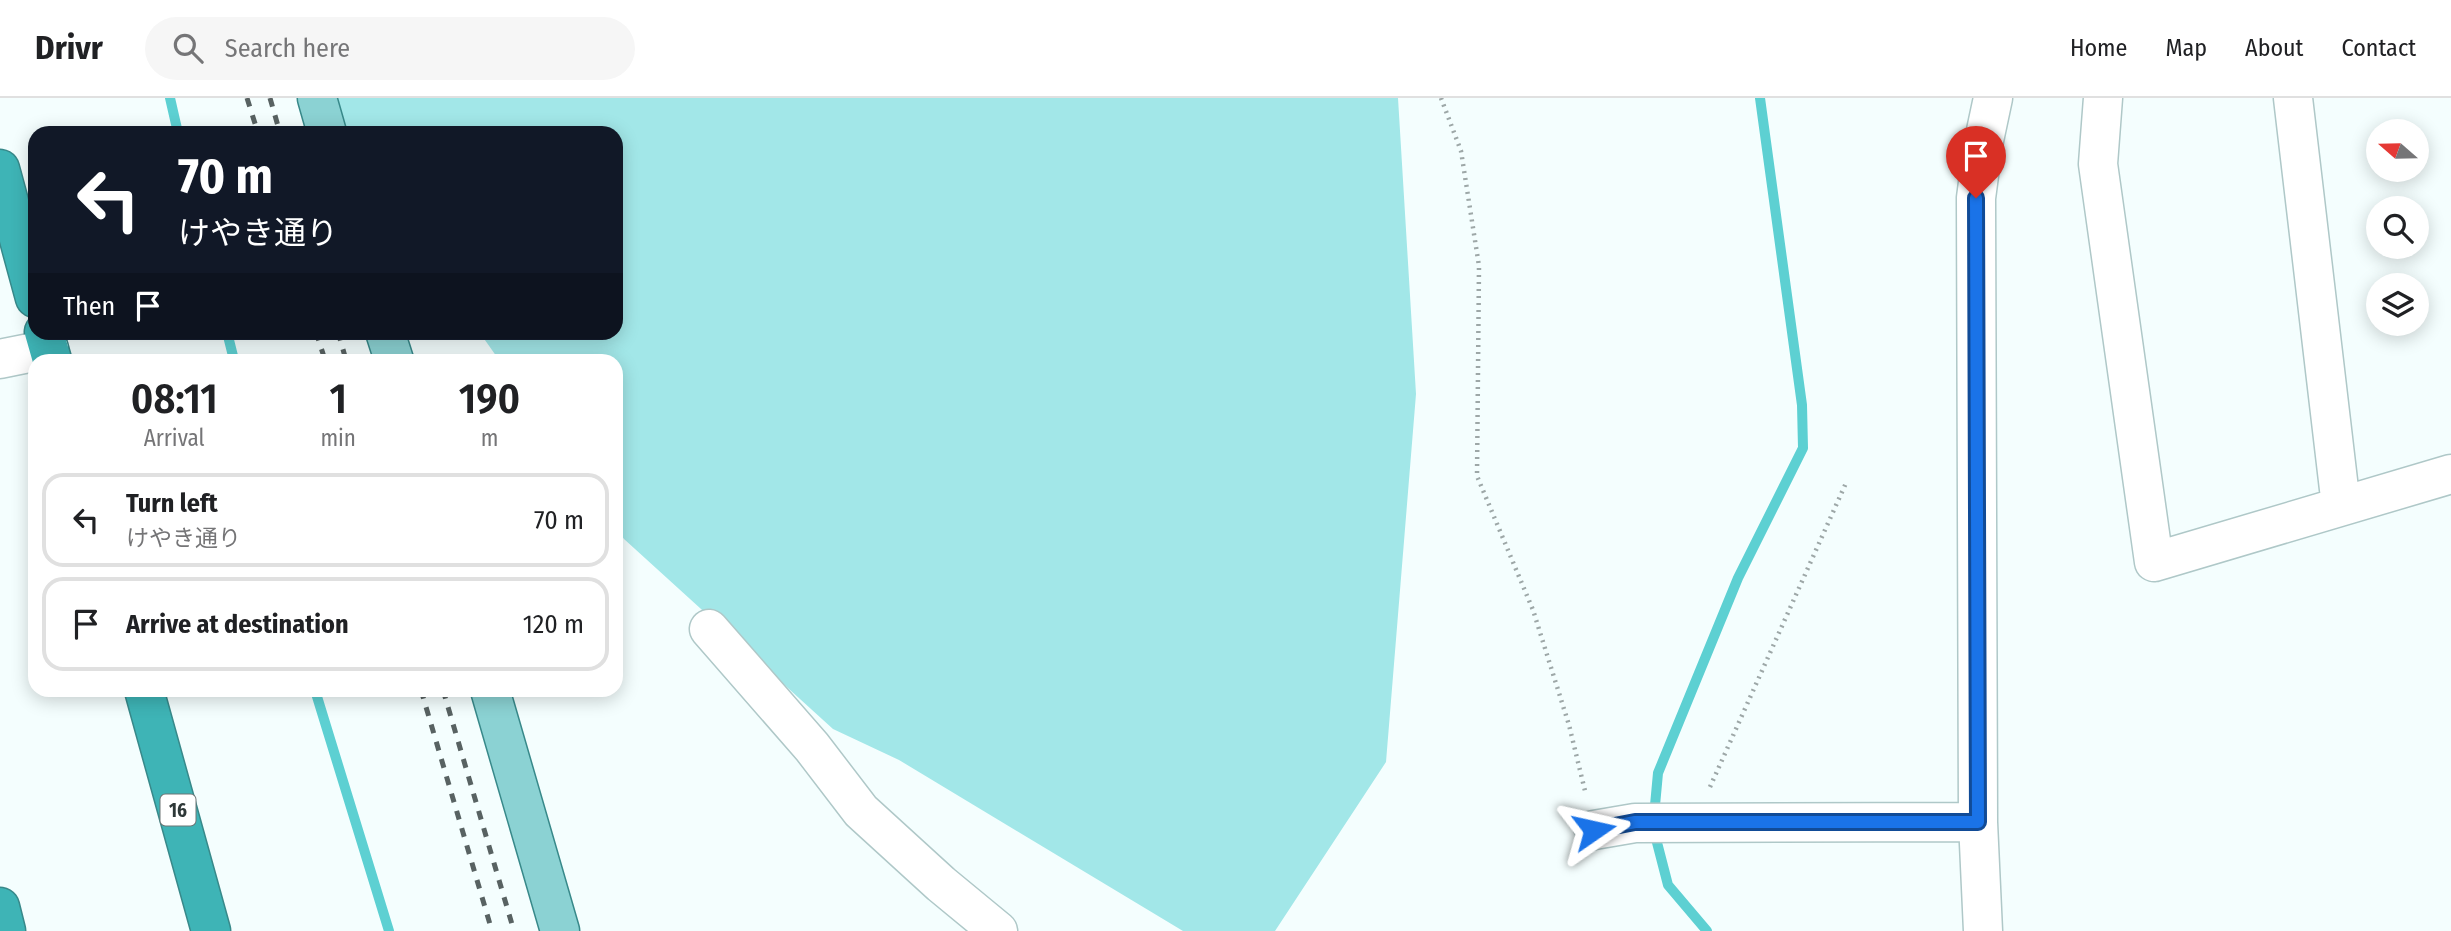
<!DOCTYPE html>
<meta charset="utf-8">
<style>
body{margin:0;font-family:"Fira Sans Condensed","Noto Sans JP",sans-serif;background:#f6f6f6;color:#202124;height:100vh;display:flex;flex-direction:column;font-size:26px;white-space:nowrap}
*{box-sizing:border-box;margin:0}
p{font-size:23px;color:#757577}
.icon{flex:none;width:38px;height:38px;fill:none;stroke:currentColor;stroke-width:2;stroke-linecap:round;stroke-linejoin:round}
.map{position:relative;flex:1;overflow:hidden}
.drawer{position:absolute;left:28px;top:256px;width:595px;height:343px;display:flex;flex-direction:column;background:#fff;border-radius:21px;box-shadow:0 4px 18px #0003}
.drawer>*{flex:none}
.top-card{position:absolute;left:28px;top:28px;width:595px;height:214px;border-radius:21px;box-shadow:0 4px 18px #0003;background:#111827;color:#fff;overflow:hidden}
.needle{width:46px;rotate:290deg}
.controls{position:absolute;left:2366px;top:21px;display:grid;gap:14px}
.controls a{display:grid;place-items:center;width:63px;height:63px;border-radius:50%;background:#fff;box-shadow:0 4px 18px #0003;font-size:35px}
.pin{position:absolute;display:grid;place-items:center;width:60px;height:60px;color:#fff;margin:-72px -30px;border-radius:50% 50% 50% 0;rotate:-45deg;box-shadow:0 0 7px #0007}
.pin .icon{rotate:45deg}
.me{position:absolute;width:77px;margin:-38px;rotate:79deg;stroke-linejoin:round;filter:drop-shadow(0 0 5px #0008)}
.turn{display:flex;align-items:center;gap:24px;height:147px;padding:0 35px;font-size:32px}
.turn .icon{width:91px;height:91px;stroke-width:2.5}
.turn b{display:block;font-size:49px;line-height:60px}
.then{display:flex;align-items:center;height:66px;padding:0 35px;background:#0003;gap:14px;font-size:26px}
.eta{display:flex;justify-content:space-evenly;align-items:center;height:119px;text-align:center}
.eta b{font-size:42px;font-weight:600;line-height:49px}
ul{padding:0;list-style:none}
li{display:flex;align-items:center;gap:21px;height:94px;margin:0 14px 10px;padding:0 21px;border:4px solid #e0e0e0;border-radius:21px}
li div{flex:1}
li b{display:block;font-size:26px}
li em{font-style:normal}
header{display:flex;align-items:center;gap:42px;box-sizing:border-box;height:98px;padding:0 35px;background:#fff;border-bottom:2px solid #e0e0e0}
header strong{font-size:33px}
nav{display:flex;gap:38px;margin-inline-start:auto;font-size:24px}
.search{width:490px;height:63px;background:#f6f6f6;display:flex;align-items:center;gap:18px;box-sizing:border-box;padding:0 24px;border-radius:38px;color:#757577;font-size:26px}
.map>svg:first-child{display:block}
</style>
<header>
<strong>Drivr</strong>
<div class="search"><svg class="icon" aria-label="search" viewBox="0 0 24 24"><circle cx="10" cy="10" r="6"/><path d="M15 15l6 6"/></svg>Search here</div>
<nav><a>Home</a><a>Map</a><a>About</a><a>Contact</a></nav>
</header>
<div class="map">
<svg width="2451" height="833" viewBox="0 0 2451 833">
<rect width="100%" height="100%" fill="#f4fefe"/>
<path fill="#a2e7e8" d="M 328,0 L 1398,0 L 1416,296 L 1386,664 L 1275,833 L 1183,833 L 899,662 L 833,631 L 624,441 L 616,430 L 616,262 L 499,262 L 480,235 L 616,234 L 616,35 L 342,35 Z"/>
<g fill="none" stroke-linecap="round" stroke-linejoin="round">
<path stroke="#5dd0d2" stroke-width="10" d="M 170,0 L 178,35
M 227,234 L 234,262
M 315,592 L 389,833
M 1707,833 L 1668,787 L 1653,729 L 1658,675 L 1738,480 L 1803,350 L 1802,307 L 1760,0"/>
<g stroke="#afc8c8" stroke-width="41">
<path id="minor" d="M 2103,0 L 2098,66 L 2154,464 L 2451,376
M 2293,0 L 2341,408
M 0,261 L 49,251
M 709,531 L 812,649 L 861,713 L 941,786 L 998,833
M 1594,732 L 1635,725 L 1978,724
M 1983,833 L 1978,724 L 1976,100 L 1983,47 L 1993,0"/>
</g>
<g stroke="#38898a" stroke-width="41">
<path id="major" d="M 317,0 L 327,35
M 385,234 L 394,262
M 490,592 L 560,833"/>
</g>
<g stroke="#38898a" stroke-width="41">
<path id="highway" d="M 0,71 L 35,200
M 44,234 L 52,262
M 144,592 L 211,833
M 0,809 L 6,833"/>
</g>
<path stroke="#9da7a7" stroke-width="4.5" stroke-dasharray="2 5" stroke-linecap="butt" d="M 1441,0 L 1461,53 L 1479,168 L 1477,378 L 1533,512 L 1569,627 L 1586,697
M 1710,689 L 1846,385"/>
<use href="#minor" stroke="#fff" stroke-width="38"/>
<use href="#major" stroke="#8bd2d3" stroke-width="38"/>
<use href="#highway" stroke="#3eb4b6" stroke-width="38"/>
<path stroke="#586262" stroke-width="5" stroke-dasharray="9 9" stroke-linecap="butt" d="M 247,0 L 258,35
M 270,0 L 280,35
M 316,234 L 325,262
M 338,234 L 346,262
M 421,592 L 492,833
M 443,592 L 514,833"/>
</g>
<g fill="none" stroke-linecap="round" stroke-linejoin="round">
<g stroke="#114b97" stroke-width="18">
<path id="route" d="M 1594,732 L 1635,724 L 1978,724 L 1976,100"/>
</g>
<use href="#route" stroke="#1a73e8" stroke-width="12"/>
</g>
<g text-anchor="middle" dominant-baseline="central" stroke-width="7" stroke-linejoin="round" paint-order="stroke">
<rect fill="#fff" stroke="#6d7474" stroke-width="2" x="160.5" y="696.5" width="35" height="31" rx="5"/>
<g font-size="19" font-weight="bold" fill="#2e3838">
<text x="178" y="712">16</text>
</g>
</g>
</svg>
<div class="controls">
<a><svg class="needle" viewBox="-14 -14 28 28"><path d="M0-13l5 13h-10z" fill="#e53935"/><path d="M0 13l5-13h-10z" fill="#757577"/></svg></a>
<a><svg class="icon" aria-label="search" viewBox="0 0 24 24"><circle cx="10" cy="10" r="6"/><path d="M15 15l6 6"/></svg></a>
<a><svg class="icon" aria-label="layers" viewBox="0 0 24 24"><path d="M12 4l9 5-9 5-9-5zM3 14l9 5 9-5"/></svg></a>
</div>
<div class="pin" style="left:1976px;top:100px;background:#d93025"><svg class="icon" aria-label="arrive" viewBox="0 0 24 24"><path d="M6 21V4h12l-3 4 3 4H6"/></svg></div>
<svg class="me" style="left:1594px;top:732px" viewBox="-20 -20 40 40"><path d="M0-17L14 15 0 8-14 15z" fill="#1a73e8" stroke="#fff" stroke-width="4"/></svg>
<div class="top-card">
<div class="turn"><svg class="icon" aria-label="left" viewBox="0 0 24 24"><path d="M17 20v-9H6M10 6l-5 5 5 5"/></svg><div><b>70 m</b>けやき通り</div></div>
<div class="then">Then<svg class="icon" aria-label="arrive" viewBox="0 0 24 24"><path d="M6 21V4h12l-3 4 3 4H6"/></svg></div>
</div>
<section class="drawer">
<div class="eta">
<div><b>08:11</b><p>Arrival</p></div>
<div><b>1</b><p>min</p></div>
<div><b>190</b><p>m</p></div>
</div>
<ul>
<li><svg class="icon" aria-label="left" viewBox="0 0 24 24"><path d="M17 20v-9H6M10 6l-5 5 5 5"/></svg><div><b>Turn left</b><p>けやき通り</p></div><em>70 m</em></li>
<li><svg class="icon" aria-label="arrive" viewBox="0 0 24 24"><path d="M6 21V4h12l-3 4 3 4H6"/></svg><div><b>Arrive at destination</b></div><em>120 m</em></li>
</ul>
</section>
</div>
